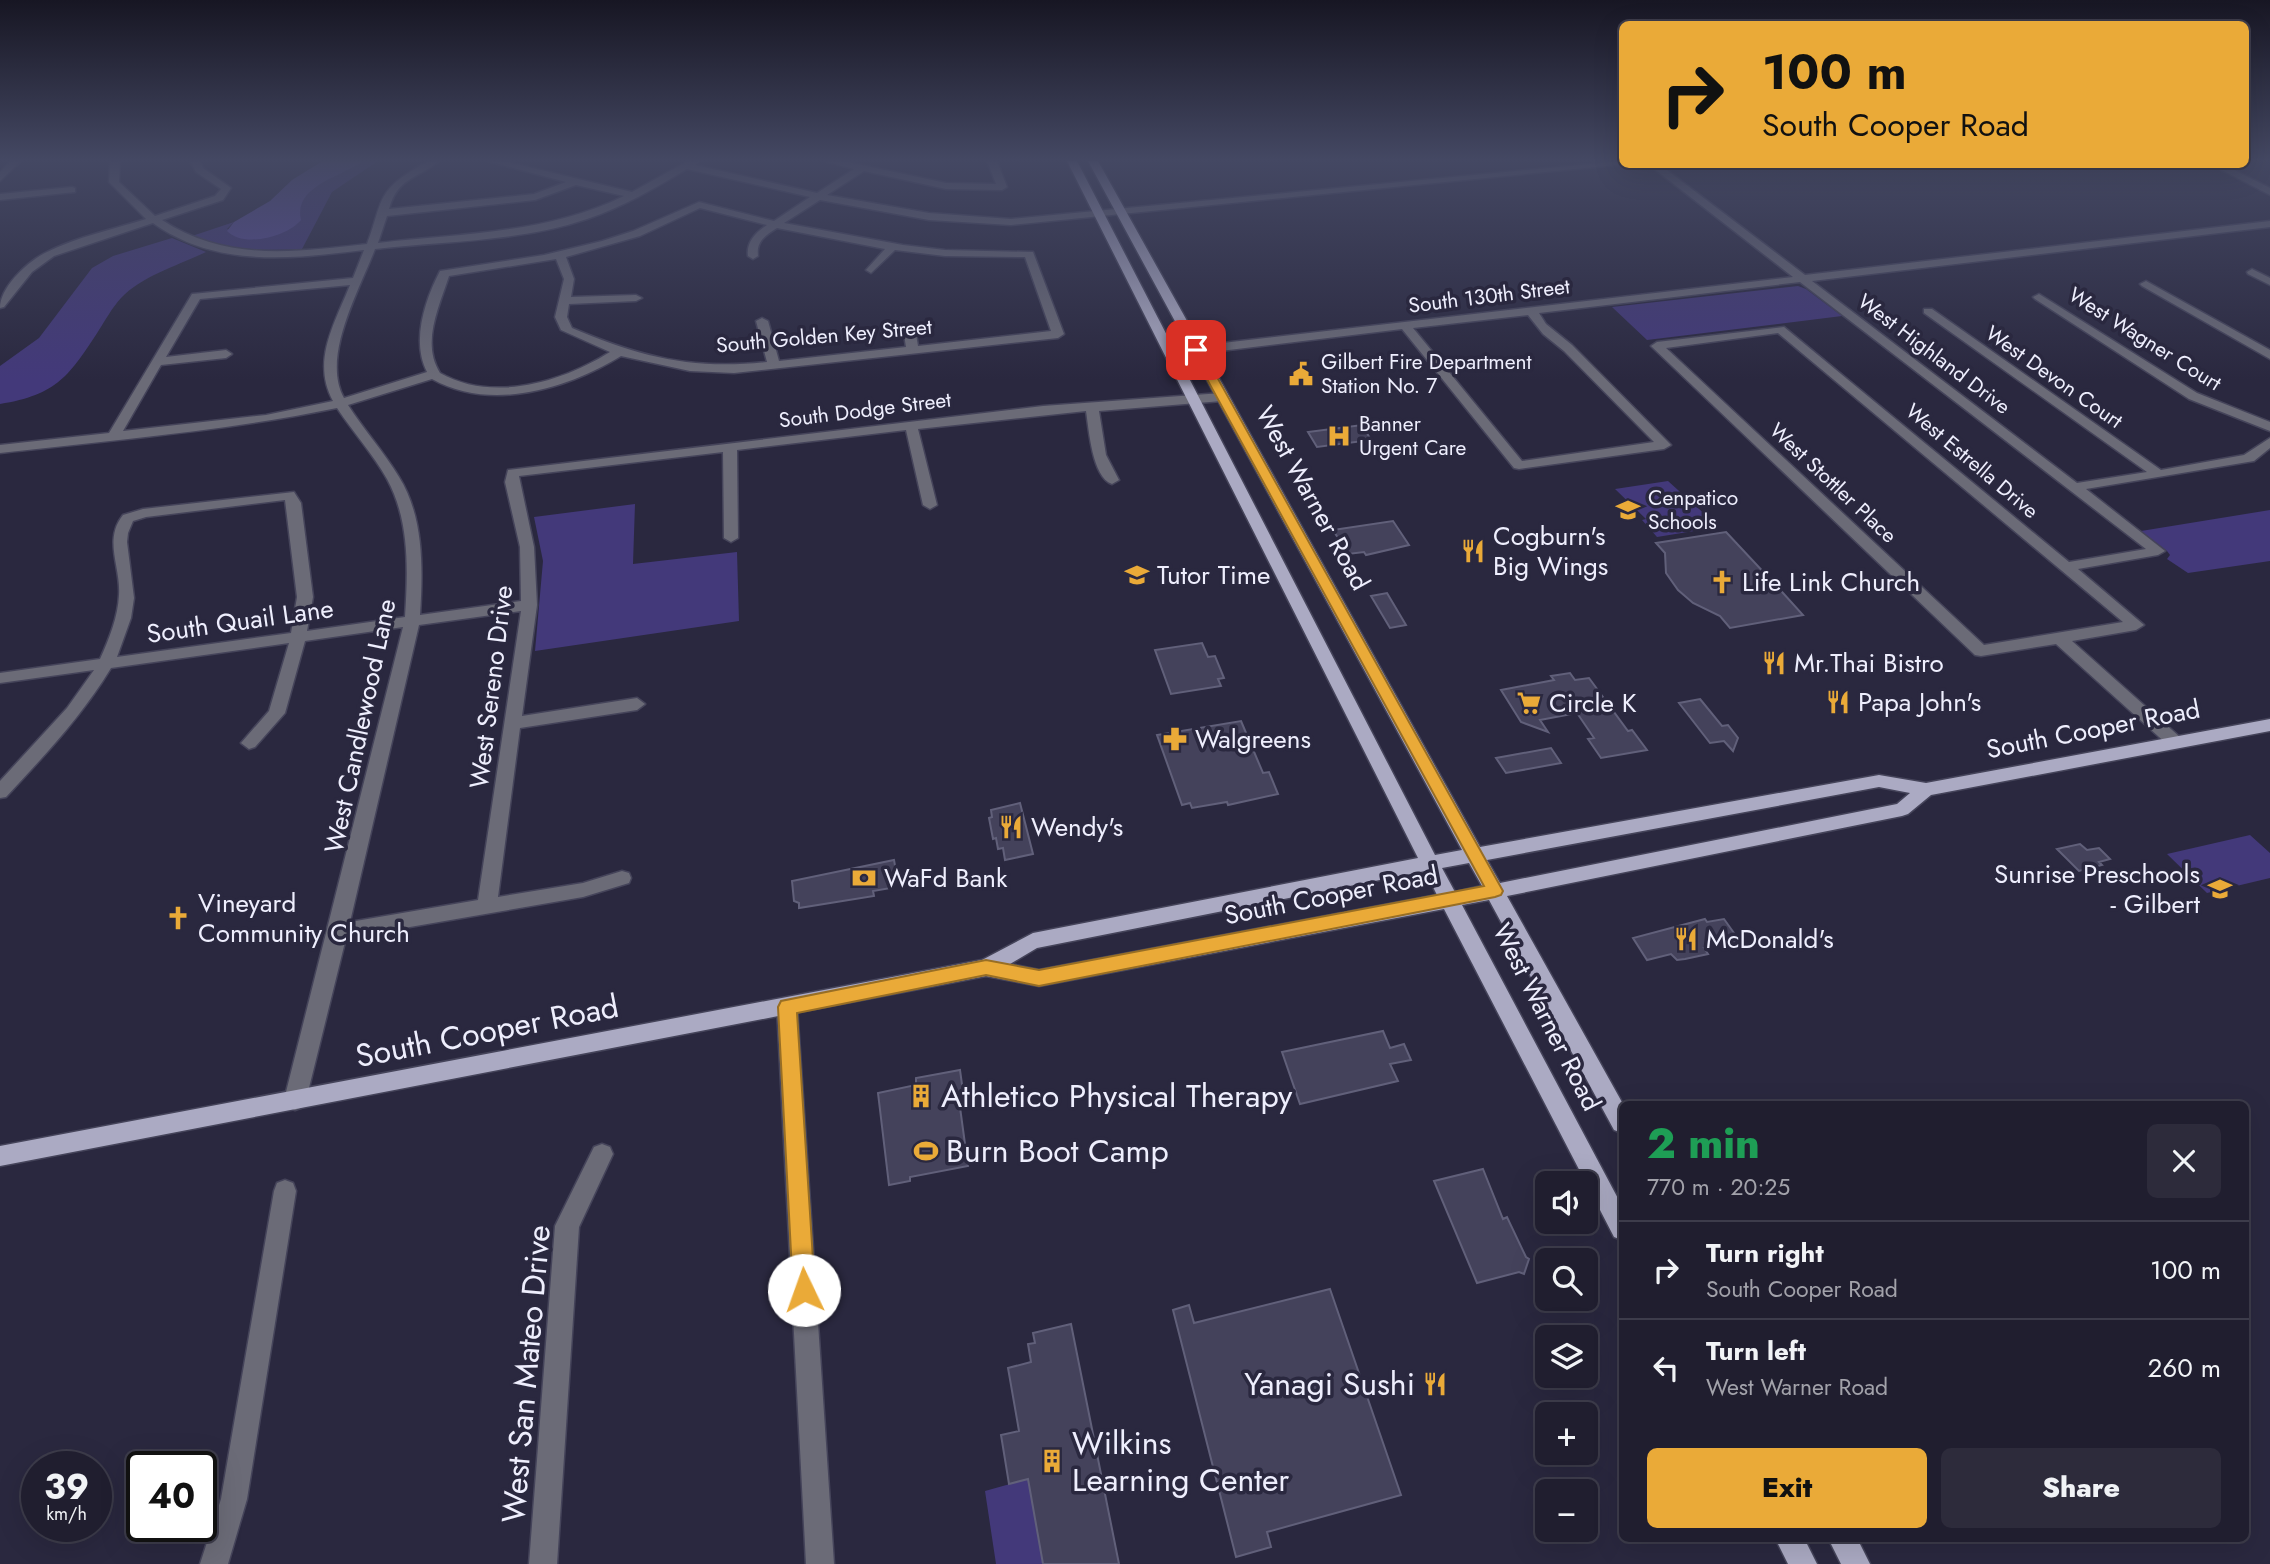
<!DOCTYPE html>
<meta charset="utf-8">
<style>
body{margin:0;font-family:Jost,sans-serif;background:#2d2b3b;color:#f1f3f6;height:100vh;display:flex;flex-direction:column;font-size:26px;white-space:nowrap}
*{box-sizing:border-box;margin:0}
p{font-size:23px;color:#a2a2aa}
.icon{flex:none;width:38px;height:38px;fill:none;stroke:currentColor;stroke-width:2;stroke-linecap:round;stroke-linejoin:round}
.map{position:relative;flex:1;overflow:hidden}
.details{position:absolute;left:1619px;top:1101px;width:630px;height:441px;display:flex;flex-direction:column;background:#201e2f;border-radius:10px;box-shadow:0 7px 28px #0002,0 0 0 2px #3d3c4b}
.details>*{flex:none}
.hud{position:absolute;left:1619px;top:21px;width:630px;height:147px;border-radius:10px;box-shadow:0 7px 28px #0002,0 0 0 2px #3d3c4b;background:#eaaa38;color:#111;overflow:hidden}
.buttons{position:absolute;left:1535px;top:1171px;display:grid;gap:14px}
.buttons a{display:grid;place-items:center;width:63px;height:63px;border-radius:10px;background:#201e2f;box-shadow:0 7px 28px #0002,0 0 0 2px #3d3c4b;font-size:35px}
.speed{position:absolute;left:21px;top:1451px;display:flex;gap:14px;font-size:35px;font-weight:700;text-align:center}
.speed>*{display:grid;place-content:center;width:91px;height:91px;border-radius:50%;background:#201e2f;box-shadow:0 7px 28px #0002,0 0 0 2px #3d3c4b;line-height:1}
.speed small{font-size:18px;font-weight:400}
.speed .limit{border:4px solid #111;border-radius:10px;background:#fff;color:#111}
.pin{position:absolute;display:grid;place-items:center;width:60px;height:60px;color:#fff;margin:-30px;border-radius:14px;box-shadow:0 4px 10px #0006}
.me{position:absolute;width:77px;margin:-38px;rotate:357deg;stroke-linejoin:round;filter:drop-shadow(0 0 5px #0008)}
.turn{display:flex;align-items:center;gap:24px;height:147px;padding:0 28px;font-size:32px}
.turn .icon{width:91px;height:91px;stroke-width:2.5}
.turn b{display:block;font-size:49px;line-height:60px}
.round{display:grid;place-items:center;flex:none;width:74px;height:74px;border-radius:10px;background:#2d2b3b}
.head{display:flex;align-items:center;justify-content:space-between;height:119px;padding:0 28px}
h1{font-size:42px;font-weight:800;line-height:52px;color:#1e9e55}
.cta{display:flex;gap:14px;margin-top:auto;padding:14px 28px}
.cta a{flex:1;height:80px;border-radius:10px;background:#eaaa38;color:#111;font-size:28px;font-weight:800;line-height:80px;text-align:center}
.cta a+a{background:#2d2b3b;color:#f1f3f6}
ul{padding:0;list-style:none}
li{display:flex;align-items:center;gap:21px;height:98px;padding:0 28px;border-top:2px solid #3d3c4b}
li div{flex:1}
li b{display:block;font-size:26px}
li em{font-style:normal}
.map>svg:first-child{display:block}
</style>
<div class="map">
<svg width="2270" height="1564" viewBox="0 0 2270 1564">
<rect width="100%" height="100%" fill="#2a283f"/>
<path fill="#43397a" d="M 364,161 L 378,161 L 332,192 L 302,249 C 263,251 229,250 192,236 L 234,222 L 227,229 C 266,240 268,242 299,215 C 296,185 344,175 364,161 Z
M 172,238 L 206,252 C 179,265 142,276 121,298 C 112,308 106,319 99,330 C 70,375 57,395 0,404 L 0,366 L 39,338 L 92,268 L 113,256 Z
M 1798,286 L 1806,289 L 1842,316 L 1647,340 L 1612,307 Z
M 1668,481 L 1719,527 L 1657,537 L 1642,520 L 1646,519 L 1615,489 Z
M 635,504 L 633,564 L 737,552 L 739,621 L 535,651 L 543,561 L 534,517 Z
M 2270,510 L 2270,561 L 2188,573 L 2167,559 L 2170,555 L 2167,551 L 2141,531 Z
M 2250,835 L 2270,853 L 2270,878 L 2207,893 L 2167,854 Z
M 1028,1479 L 1043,1564 L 996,1564 L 985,1491 Z"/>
<path fill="#5a4d9e" d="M 364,161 C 341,177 293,186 301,220 C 287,237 243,248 227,231 L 234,222 L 270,201 L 292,180 L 321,162 Z"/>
<path fill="#44425b" stroke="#61607a" stroke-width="2" d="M 1362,425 L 1371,440 L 1317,447 L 1308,432 Z
M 1393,521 L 1409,545 L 1366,555 L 1364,552 L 1348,554 L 1333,530 Z
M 1726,532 L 1783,593 L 1803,615 L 1730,628 L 1720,616 L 1693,603 L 1678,590 L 1666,573 L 1665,553 L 1656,543 Z
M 1387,593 L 1406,625 L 1390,628 L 1371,596 Z
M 1202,643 L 1208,657 L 1215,656 L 1224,678 L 1218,679 L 1221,686 L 1171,694 L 1155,650 Z
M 1570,673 L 1575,680 L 1589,678 L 1628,731 L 1632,730 L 1647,750 L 1601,758 L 1588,739 L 1594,738 L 1577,713 L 1540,720 L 1548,732 L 1521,722 L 1501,690 L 1554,680 L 1551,676 Z
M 1700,699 L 1722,726 L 1728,725 L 1738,738 L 1733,751 L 1724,741 L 1710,743 L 1679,703 Z
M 1241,721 L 1263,773 L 1269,772 L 1278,794 L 1228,805 L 1227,802 L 1192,808 L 1190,803 L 1182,805 L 1157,735 Z
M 1551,748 L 1561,763 L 1506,773 L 1496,758 Z
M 1020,803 L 1033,854 L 1005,860 L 1003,848 L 998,849 L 996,838 L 993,839 L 989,818 L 992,817 L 991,810 Z
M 2080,844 L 2087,850 L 2099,848 L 2110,859 L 2099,862 L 2102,865 L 2079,871 L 2057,849 Z
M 894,860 L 898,882 L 891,883 L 891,888 L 873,891 L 874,896 L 799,908 L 799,903 L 794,901 L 792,881 Z
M 1705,919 L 1707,922 L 1724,919 L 1739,940 L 1704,948 L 1708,954 L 1685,959 L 1677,960 L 1671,954 L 1647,960 L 1633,938 Z
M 1383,1031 L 1390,1048 L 1404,1044 L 1411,1060 L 1390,1064 L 1398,1081 L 1300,1104 L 1282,1052 Z
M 960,1070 L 964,1099 L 959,1100 L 968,1166 L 910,1177 L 910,1181 L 889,1185 L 878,1093 L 916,1085 L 916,1078 Z
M 1483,1169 L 1503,1219 L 1507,1217 L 1526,1257 L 1529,1259 L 1524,1274 L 1519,1272 L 1477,1283 L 1434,1181 Z
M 1330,1289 L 1401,1495 L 1267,1532 L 1271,1547 L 1236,1557 L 1173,1310 L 1189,1305 L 1194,1323 Z
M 1071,1324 L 1119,1564 L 1043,1564 L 1028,1479 L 1009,1484 L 1001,1435 L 1019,1431 L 1008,1368 L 1031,1362 L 1028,1344 L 1035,1343 L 1033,1333 Z"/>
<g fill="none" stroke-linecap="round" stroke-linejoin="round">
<g stroke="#45445a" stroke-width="3">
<path id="minor" d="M 11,161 L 21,161 L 0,181 L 0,172 Z
M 110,161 L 120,161 L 119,182 L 155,216 L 215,196 L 221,189 L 196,172 L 190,161 L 200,161 L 203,168 L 231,188 L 223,200 L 162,220 C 226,262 294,252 367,244 C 382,206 375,193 413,170 C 422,164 427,161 439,161 C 416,180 398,177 389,209 L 534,194 L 566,182 L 487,161 L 504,161 L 632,192 L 688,161 L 700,161 L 695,165 L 817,193 L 854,169 L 824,161 L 843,161 L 946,183 L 996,184 L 987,161 L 997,161 L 1007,187 L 1002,190 L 946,189 L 864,171 L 827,195 L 929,213 L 1011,219 L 1622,161 L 1622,164 L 1626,164 L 1011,225 L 929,220 L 820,200 L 784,223 L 903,245 L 945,250 L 1033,252 L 1064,334 L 1058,338 L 734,373 L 690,371 L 621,356 C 567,389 491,412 432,379 L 348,405 C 364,430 384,452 399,477 C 424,517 423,569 420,615 L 521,601 L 520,547 L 505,482 L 508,470 L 1043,406 L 1222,393 L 1228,397 L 1222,401 L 1099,411 L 1106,455 L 1119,480 L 1112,484 C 1092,477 1089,430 1086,411 L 918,429 L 937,505 L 930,509 L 923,505 L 906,430 L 737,450 L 738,538 L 731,542 L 724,538 L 723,452 L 519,476 L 534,547 L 537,605 L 522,716 L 637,698 L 645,704 L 637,710 L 520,728 L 498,897 L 583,883 L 622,871 L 629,873 L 631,878 L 629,883 L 583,897 L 346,938 L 306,1100 L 303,1107 L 295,1110 L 287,1107 L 284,1100 L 403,627 L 305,641 L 285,713 L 255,747 L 249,749 L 241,743 L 269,711 L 289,643 L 111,668 C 82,716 44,756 6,797 L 0,798 L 0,781 L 67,708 L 94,670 L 0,683 L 0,673 L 100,659 C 109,639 118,617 119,595 C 121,567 103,540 123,515 L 143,509 L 294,492 L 301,503 L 313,597 L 307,631 L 405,617 C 408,571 410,521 387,479 C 373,454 353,432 337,408 C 226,431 113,440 0,453 L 0,445 L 109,433 L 192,294 L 353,278 L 364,250 C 291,259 216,268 153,223 L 54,256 L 32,272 L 4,307 L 0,308 C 0,287 28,261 47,252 C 77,237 114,229 146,219 L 109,182 ZM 687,169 L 810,197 L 774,221 L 699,202 L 633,231 L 602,241 L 544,255 L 440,271 C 425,300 411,341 427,372 L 344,398 C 321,357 359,291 375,249 C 445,241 519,242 587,219 C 623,207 655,188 687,169 ZM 576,185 L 624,196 C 547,234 461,233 378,243 L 387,216 L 535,200 ZM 700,208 L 767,225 C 756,232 746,242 748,256 L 753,259 L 758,256 C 756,241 766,235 777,228 L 885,249 L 866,270 L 871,273 L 895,250 L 945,256 L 1025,257 L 1051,331 L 918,346 L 915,328 L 909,325 L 903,328 L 906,347 L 779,361 L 768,321 L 762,318 L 756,321 L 767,362 C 692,370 640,357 572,328 L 567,317 L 569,304 L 636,301 L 642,298 L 636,295 L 571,297 L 574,279 L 566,257 L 640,236 ZM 556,259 L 564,279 L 555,317 L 561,330 L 610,352 C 562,382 493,403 440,373 C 421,343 439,307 449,276 ZM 350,285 C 335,323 311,361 333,401 L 266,415 L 123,431 L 161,365 L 226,358 L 232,354 L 226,350 L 166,357 L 200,299 ZM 285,500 L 297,597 L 291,633 L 117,657 L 131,618 L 134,598 L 127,542 L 128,533 L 133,521 L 146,517 ZM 521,611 L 478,900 L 350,922 L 419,625 Z
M 1648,164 L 1659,164 L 1805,275 L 2270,221 L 2270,227 L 1812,281 L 2077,483 L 2147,472 L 1924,313 L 1924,309 L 1932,309 L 2161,470 L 2244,455 L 2270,438 L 2270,448 L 2254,461 L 2086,489 L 2165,551 L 2158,555 L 2078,569 L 2144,625 L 2136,630 L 2072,641 L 2181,738 L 2183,742 L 2181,746 L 2169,746 L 2056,644 L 1981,656 L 1975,655 L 1651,346 L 1657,342 L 1784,327 L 2069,562 L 2146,549 L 1800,282 L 1539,313 L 1546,324 L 1572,345 L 1671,445 L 1664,449 L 1519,469 L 1514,468 L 1402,329 L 1171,357 L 1165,353 L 1171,349 L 1793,277 ZM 1528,315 L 1543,334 L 1564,351 L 1654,442 L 1522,461 L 1413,328 ZM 1778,333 L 2123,622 L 1984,645 L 1666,348 Z
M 2210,164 L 2222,164 L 2270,188 L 2270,195 Z
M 72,187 L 75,188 L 75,192 L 0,200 L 0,194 Z
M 2252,269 L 2270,278 L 2270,285 L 2248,274 L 2247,272 Z
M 2146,281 L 2270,350 L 2270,359 L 2142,286 L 2140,284 Z
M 2039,294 L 2197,393 L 2270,422 L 2270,431 L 2189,399 L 2035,299 L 2033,297 Z
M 787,998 L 794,1001 L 797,1007 L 834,1564 L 806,1564 L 777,1007 L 780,1001 Z
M 602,1144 L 610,1147 L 613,1154 L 579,1227 L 557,1564 L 529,1564 L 555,1226 L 594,1147 Z
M 285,1180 L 293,1183 L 296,1191 L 247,1499 L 228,1564 L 200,1564 L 221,1499 L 274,1191 L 277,1183 Z"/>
</g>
<g stroke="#45445a" stroke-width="3">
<path id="major" d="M 1067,161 L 1077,161 L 1435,855 L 1462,850 L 1088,161 L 1098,161 L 1480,847 L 1879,775 L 1926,783 L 2270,719 L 2270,731 L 1931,795 L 1908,814 L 1902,816 L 1507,896 L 1623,1104 L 1622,1133 L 1614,1130 L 1489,900 L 1462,905 L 1622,1206 L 1622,1240 L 1614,1237 L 1444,909 L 1039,986 L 986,976 L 0,1166 L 0,1146 L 982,960 L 1033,933 L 1418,858 ZM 1879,787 L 1910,793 L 1897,804 L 1500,883 L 1487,860 ZM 1469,863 L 1482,886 L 1455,892 L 1442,868 ZM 1425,871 L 1437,895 L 1039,970 L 1010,964 L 1037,948 Z
M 1775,1538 L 1804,1538 L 1817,1564 L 1788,1564 Z
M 1828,1538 L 1857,1538 L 1870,1564 L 1841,1564 Z"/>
</g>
<use href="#minor" fill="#6b6b77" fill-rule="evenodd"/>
<use href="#major" fill="#abaac3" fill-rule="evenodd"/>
</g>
<linearGradient id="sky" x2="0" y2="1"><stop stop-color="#171623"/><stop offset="0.42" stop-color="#444863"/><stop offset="1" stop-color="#444863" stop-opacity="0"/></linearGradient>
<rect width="2270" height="380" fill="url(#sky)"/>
<path fill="#eaaa38" stroke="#986e24" stroke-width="2" d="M 1196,347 L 1202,350 L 1503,891 L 1501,895 L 1495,897 L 1039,986 L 986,975 L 797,1013 L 815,1290 L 811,1298 L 804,1301 L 796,1298 L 793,1290 L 778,1007 L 781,1001 L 986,960 L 1039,970 L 1484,886 L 1191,350 Z"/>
<defs>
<g id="civic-bare" transform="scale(1.89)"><path d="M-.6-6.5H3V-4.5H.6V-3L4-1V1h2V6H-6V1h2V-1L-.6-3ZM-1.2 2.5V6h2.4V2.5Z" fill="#eaaa38" stroke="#2a283f" stroke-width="2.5" paint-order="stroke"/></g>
<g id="hospital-bare" transform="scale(1.89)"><path d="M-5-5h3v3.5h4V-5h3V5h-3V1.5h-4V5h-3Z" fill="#eaaa38" stroke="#2a283f" stroke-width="2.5" paint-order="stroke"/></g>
<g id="school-bare" transform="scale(1.89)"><path d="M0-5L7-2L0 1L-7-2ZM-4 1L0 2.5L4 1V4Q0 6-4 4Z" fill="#eaaa38" stroke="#2a283f" stroke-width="2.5" paint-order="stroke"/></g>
<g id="restaurant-bare" transform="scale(1.89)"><path d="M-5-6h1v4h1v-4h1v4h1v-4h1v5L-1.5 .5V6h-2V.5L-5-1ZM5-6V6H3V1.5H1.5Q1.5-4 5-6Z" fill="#eaaa38" stroke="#2a283f" stroke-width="2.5" paint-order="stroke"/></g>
<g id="church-bare" transform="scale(1.89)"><path d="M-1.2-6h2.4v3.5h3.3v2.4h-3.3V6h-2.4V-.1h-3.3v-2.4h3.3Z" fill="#eaaa38" stroke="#2a283f" stroke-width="2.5" paint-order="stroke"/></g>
<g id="supermarket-bare" transform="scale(1.89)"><path d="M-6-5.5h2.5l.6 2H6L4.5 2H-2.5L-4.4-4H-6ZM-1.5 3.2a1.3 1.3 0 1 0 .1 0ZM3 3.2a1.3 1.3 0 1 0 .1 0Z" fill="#eaaa38" stroke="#2a283f" stroke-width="2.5" paint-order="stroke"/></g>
<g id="pharmacy-bare" transform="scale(1.89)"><path d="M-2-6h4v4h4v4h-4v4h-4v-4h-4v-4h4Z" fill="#eaaa38" stroke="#2a283f" stroke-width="2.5" paint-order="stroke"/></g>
<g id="bank-bare" transform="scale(1.89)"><path d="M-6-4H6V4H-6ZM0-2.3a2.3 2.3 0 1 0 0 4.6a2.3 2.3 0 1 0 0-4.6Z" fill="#eaaa38" stroke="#2a283f" stroke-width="2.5" paint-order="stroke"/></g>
<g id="building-bare" transform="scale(1.89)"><path d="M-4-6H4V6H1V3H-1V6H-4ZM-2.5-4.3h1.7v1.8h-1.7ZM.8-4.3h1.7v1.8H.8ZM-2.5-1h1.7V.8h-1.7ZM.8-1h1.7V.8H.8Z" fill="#eaaa38" stroke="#2a283f" stroke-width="2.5" paint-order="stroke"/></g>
<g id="stadium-bare" transform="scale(1.89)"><path d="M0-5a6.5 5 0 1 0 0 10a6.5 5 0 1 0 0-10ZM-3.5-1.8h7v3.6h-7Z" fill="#eaaa38" stroke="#2a283f" stroke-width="2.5" paint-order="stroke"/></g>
</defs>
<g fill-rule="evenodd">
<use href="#civic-bare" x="1301" y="374"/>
<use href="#hospital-bare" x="1339" y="436"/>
<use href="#school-bare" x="1628" y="510"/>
<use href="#restaurant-bare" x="1473" y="551"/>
<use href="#school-bare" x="1137" y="575"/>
<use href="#church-bare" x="1722" y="582"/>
<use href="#restaurant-bare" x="1774" y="663"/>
<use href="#restaurant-bare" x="1838" y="702"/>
<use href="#supermarket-bare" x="1529" y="703"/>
<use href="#pharmacy-bare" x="1175" y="739"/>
<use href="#restaurant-bare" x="1011" y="827"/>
<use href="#bank-bare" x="864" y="878"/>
<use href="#school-bare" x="2220" y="889"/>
<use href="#church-bare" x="178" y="918"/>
<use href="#restaurant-bare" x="1686" y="939"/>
<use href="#building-bare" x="921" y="1096"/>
<use href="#stadium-bare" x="926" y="1151"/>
<use href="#restaurant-bare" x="1435" y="1384"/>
<use href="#building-bare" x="1052" y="1461"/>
</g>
<g text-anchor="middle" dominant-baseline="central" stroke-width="7" stroke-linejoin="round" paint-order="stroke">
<g font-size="21" fill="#eeeefd" stroke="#2a283f">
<text transform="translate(1489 296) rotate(-7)">South 130th Street</text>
<text transform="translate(824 336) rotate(-5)">South Golden Key Street</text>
<text transform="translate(2145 339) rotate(32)">West Wagner Court</text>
<text transform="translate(1934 354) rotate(37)">West Highland Drive</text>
<text transform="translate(2054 377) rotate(35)">West Devon Court</text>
<text transform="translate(865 410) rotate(-7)">South Dodge Street</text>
<text transform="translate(1972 461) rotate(40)">West Estrella Drive</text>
<text transform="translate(1833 483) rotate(43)">West Stottler Place</text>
</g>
<g font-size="21" fill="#eeeefd" stroke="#2a283f" text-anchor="start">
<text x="1321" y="362">Gilbert Fire Department<tspan x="1321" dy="24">Station No. 7</tspan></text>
<text x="1359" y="424">Banner<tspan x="1359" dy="24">Urgent Care</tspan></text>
<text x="1648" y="498">Cenpatico<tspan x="1648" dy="24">Schools</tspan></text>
</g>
<g font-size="26" fill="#eeeefd" stroke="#2a283f">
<text transform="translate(1313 498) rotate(61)">West Warner Road</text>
<text transform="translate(240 621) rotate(-8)">South Quail Lane</text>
<text transform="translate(491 687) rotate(-83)">West Sereno Drive</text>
<text transform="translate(360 726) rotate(-78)">West Candlewood Lane</text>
<text transform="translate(2093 729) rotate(-11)">South Cooper Road</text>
<text transform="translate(1331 895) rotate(-11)">South Cooper Road</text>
<text transform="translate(1547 1017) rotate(63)">West Warner Road</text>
</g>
<g font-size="26" fill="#eeeefd" stroke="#2a283f" text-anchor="start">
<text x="1493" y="536">Cogburn's<tspan x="1493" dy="30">Big Wings</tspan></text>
<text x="1157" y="575">Tutor Time</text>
<text x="1742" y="582">Life Link Church</text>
<text x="1794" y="663">Mr.Thai Bistro</text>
<text x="1858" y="702">Papa John's</text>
<text x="1549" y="703">Circle K</text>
<text x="1195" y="739">Walgreens</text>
<text x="1031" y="827">Wendy's</text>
<text x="2200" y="874" text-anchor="end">Sunrise Preschools<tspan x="2200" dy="30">- Gilbert</tspan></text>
<text x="884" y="878">WaFd Bank</text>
<text x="198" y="903">Vineyard<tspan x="198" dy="30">Community Church</tspan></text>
<text x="1706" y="939">McDonald's</text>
</g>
<g font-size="32" fill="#eeeefd" stroke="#2a283f">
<text transform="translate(487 1031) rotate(-11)">South Cooper Road</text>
<text transform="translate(526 1374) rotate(-85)">West San Mateo Drive</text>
</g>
<g font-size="32" fill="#eeeefd" stroke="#2a283f" text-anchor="start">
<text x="941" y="1096">Athletico Physical Therapy</text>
<text x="946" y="1151">Burn Boot Camp</text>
<text x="1415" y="1384" text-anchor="end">Yanagi Sushi</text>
<text x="1072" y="1443">Wilkins<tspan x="1072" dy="37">Learning Center</tspan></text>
</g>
</g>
</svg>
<div class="buttons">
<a><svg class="icon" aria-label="sound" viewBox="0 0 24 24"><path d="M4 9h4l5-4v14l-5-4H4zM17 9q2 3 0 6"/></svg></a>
<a><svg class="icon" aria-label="search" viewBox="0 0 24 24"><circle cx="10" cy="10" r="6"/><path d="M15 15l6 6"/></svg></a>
<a><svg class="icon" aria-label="layers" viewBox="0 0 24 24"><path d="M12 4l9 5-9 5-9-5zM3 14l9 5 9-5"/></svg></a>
<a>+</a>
<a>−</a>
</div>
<div class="speed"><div>39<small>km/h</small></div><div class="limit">40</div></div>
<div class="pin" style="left:1196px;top:350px;background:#d93025"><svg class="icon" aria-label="arrive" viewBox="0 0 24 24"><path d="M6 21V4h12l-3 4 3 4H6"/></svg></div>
<svg class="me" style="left:804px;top:1290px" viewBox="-20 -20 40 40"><circle r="19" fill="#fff"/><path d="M0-13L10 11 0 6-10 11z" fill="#eaaa38"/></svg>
<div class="hud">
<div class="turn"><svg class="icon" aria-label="right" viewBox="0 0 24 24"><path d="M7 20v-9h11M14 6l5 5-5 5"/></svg><div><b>100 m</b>South Cooper Road</div></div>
</div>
<section class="details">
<div class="head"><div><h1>2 min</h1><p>770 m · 20:25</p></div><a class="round"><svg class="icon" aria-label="close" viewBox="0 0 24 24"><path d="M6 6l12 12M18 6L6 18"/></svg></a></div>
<ul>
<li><svg class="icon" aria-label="right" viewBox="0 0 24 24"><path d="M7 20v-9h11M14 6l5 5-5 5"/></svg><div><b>Turn right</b><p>South Cooper Road</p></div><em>100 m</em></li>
<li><svg class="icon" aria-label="left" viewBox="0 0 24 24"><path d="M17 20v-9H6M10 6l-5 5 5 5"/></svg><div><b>Turn left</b><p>West Warner Road</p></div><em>260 m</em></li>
</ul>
<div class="cta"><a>Exit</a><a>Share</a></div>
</section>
</div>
